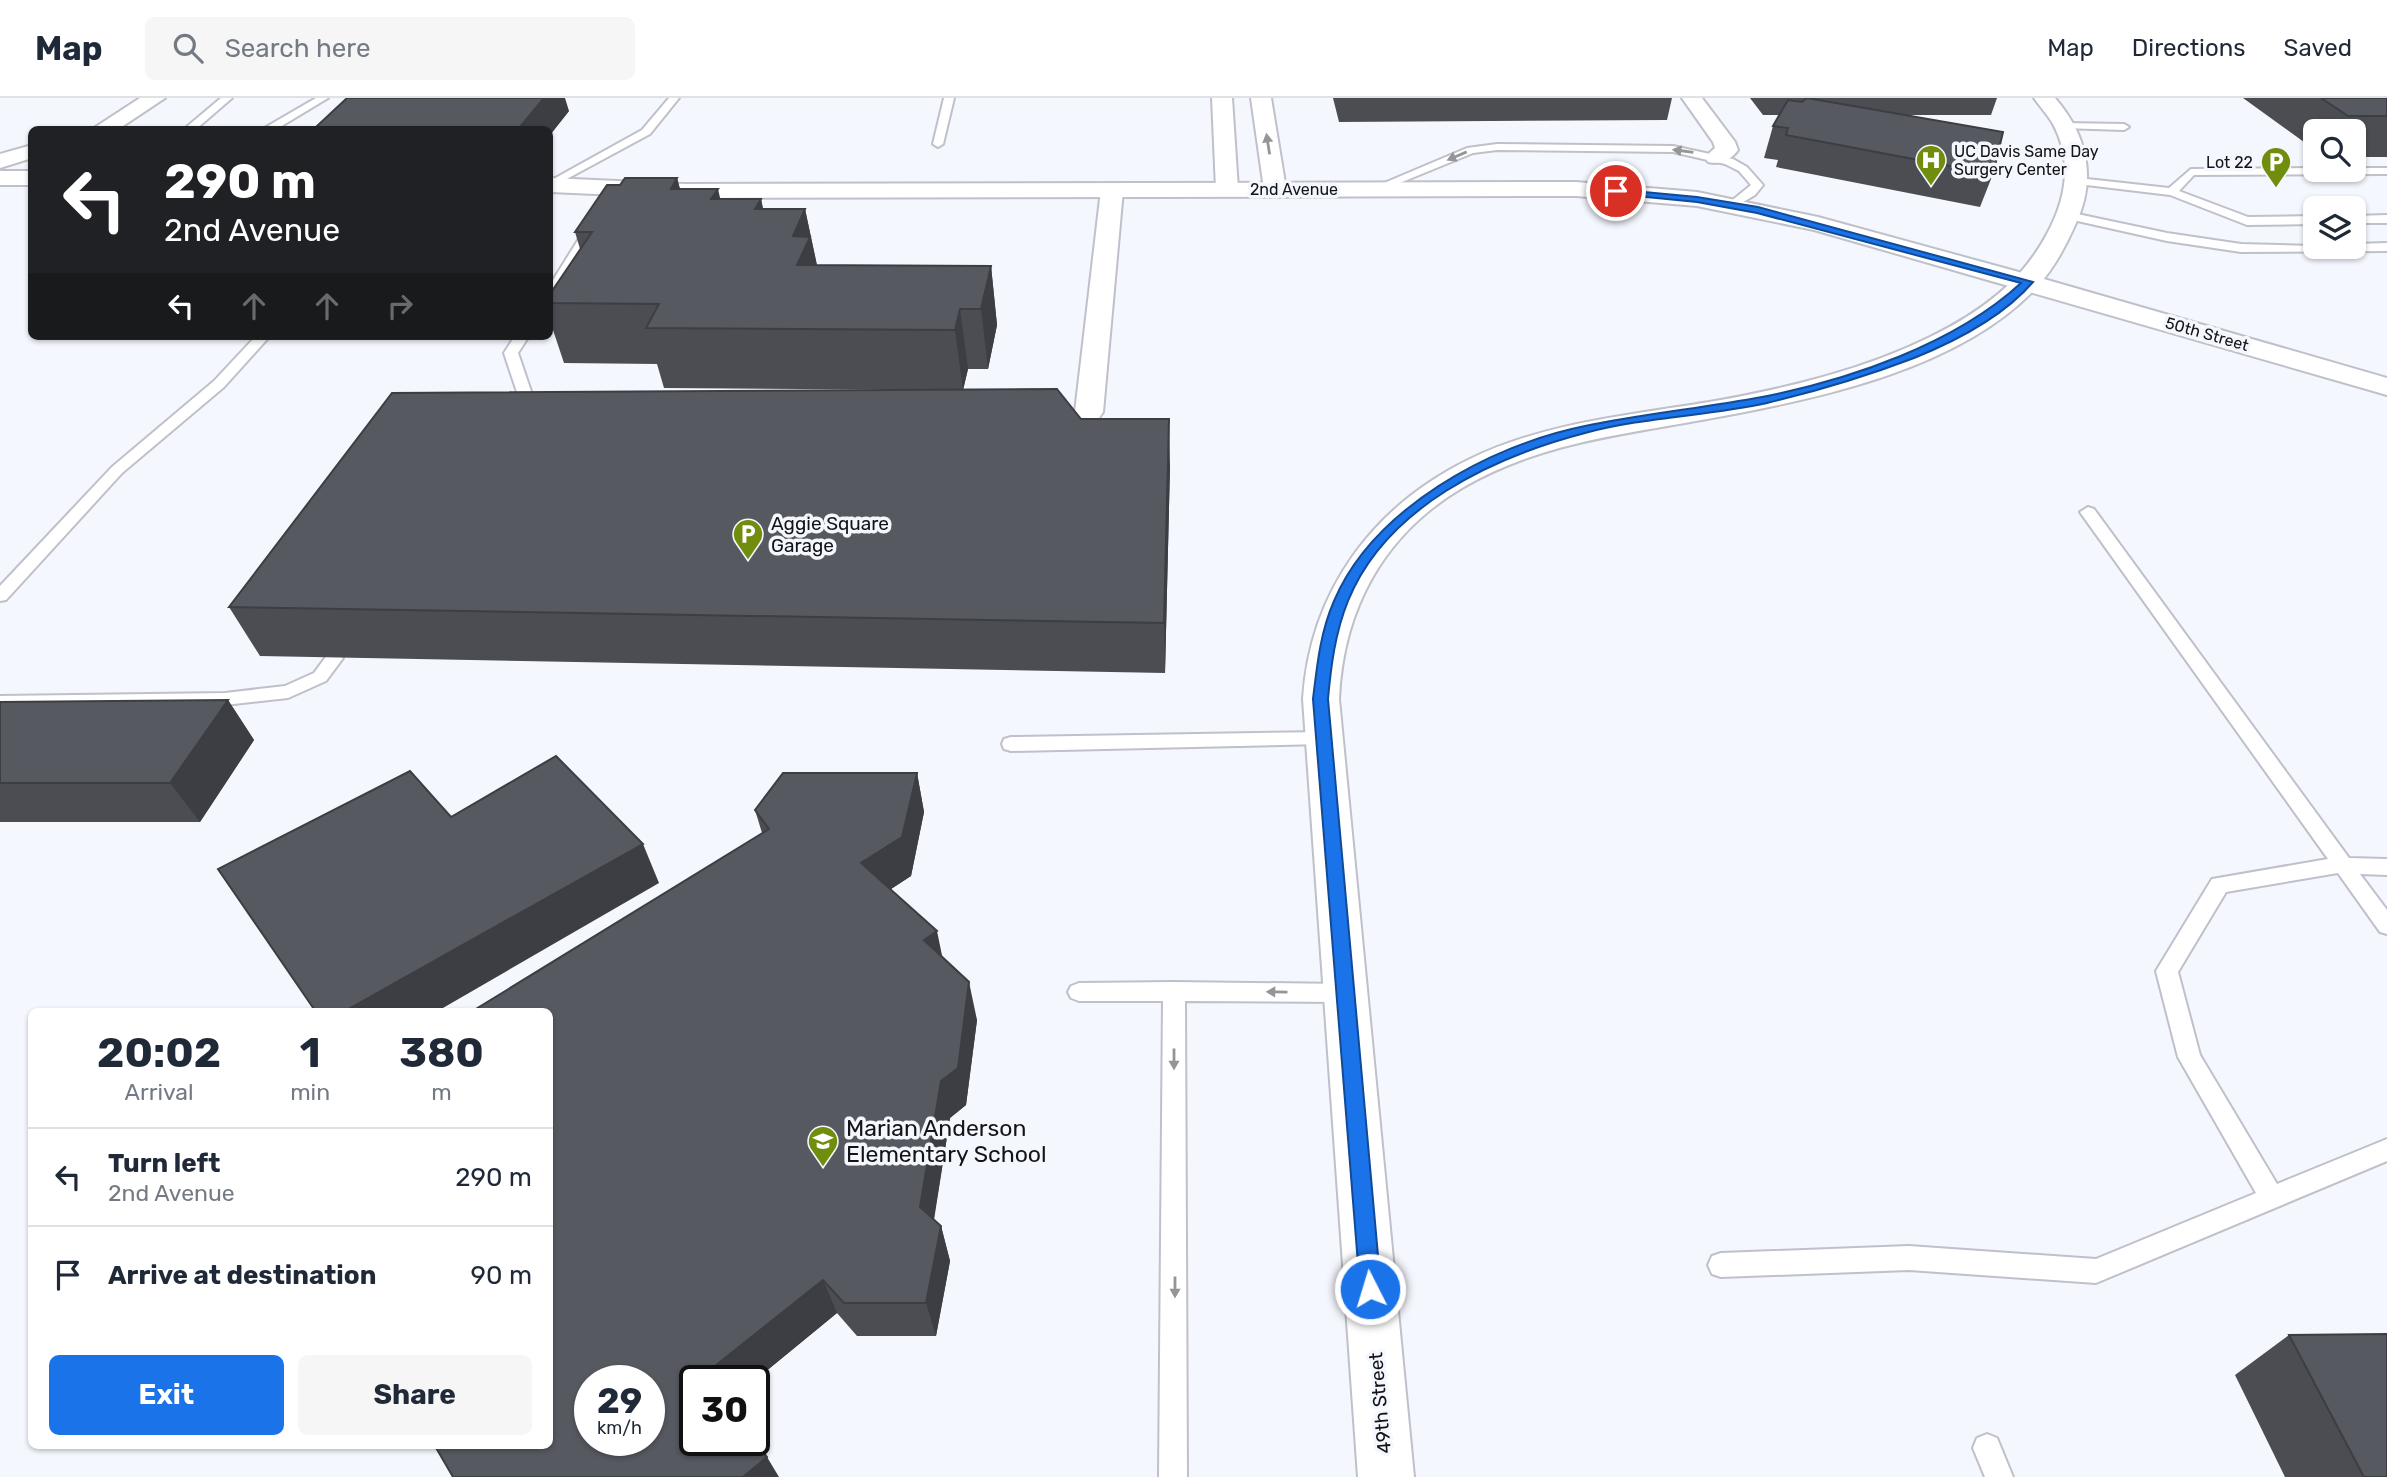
<!DOCTYPE html>
<style>
body{margin:0;font-family:Rubik,sans-serif;background:#f6f6f7;color:#1f2937;height:100vh;display:flex;flex-direction:column;font-size:26px;white-space:nowrap}
*{box-sizing:border-box;margin:0}
p{font-size:23px;color:#747a83}
.icon{flex:none;width:38px;height:38px;fill:none;stroke:currentColor;stroke-width:2;stroke-linecap:round;stroke-linejoin:round}
.map{position:relative;flex:1;overflow:hidden}
.panel{position:absolute;left:28px;top:910px;width:525px;height:441px;display:flex;flex-direction:column;background:#fff;border-radius:10px;box-shadow:0 2px 5px #0004}
.panel>*{flex:none}
.guide{position:absolute;left:28px;top:28px;width:525px;height:214px;border-radius:10px;box-shadow:0 2px 5px #0004;background:#202124;color:#fff;overflow:hidden}
.fabs{position:absolute;left:2303px;top:21px;display:grid;gap:14px}
.fabs a{display:grid;place-items:center;width:63px;height:63px;border-radius:10px;background:#fff;box-shadow:0 2px 5px #0004;font-size:35px}
.speed{position:absolute;left:574px;top:1267px;display:flex;gap:14px;font-size:35px;font-weight:700;text-align:center}
.speed>*{display:grid;place-content:center;width:91px;height:91px;border-radius:50%;background:#fff;box-shadow:0 2px 5px #0004;line-height:1}
.speed small{font-size:18px;font-weight:400}
.speed .limit{border:4px solid #111;border-radius:10px;background:#fff;color:#111}
.pin{position:absolute;display:grid;place-items:center;width:60px;height:60px;color:#fff;margin:-30px;border:4px solid #fff;border-radius:50%;box-shadow:0 2px 7px #0007}
.me{position:absolute;width:77px;margin:-38px;rotate:355deg;stroke-linejoin:round;filter:drop-shadow(0 0 5px #0008)}
.turn{display:flex;align-items:center;gap:24px;height:147px;padding:0 21px;font-size:32px}
.turn .icon{width:91px;height:91px;stroke-width:2.5}
.turn b{display:block;font-size:49px;line-height:60px}
.lanes{display:flex;align-items:center;height:66px;padding:0 21px;background:#0003;justify-content:center;gap:35px;direction:ltr}
.lanes .off{opacity:.35}
.eta{display:flex;justify-content:space-evenly;align-items:center;height:119px;text-align:center}
.eta b{font-size:42px;font-weight:700;line-height:49px}
.primary-button{display:flex;gap:14px;margin-top:auto;padding:14px 21px}
.primary-button a{flex:1;height:80px;border-radius:10px;background:#1a73e8;color:#fff;font-size:28px;font-weight:700;line-height:80px;text-align:center}
.primary-button a+a{background:#f6f6f7;color:#1f2937}
ul{padding:0;list-style:none}
li{display:flex;align-items:center;gap:21px;height:98px;padding:0 21px;border-top:2px solid #e0e1e3}
li div{flex:1}
li b{display:block;font-size:26px}
li em{font-style:normal}
header{display:flex;align-items:center;gap:42px;box-sizing:border-box;height:98px;padding:0 35px;background:#fff;border-bottom:2px solid #e0e1e3}
header strong{font-size:33px}
nav{display:flex;gap:38px;margin-inline-start:auto;font-size:24px}
.search{width:490px;height:63px;background:#f6f6f7;display:flex;align-items:center;gap:18px;box-sizing:border-box;padding:0 24px;border-radius:10px;color:#747a83;font-size:26px}
.map>svg:first-child{display:block}
</style>
<header>
<strong>Map</strong>
<div class="search"><svg class="icon" aria-label="search" viewBox="0 0 24 24"><circle cx="10" cy="10" r="6"/><path d="M15 15l6 6"/></svg>Search here</div>
<nav><a>Map</a><a>Directions</a><a>Saved</a></nav>
</header>
<div class="map">
<svg width="2387" height="1379" viewBox="0 0 2387 1379">
<rect width="100%" height="100%" fill="#f5f7fe"/>
<g fill="none" stroke-linecap="round" stroke-linejoin="round">
<g stroke="#bfc0ca" stroke-width="4">
<path id="lane" d="M 221,0 L 232,0 L 195,32 L 183,32 Z
M 316,0 L 328,0 L 275,32 L 261,32 Z
M 669,0 L 679,0 L 650,36 L 550,90 L 550,83 L 642,32 Z
M 944,0 L 954,0 L 943,46 L 938,49 L 933,46 Z
M 2065,25 L 2124,26 L 2129,29 L 2124,32 L 2061,30 L 2061,26 Z
M 1497,46 L 1673,48 L 1733,61 L 1747,69 L 1763,87 L 1755,97 L 1733,110 L 1727,107 L 1729,105 L 1751,87 L 1739,73 L 1725,66 L 1673,54 L 1497,52 L 1473,55 L 1380,93 L 1370,91 L 1467,50 Z
M 2315,70 L 2387,70 L 2387,76 L 2194,77 L 2179,93 L 2248,119 L 2315,118 L 2315,126 L 2247,127 L 2170,97 L 2078,86 L 2072,83 L 2078,80 L 2169,90 L 2191,71 Z
M 2068,114 L 2167,135 L 2241,146 L 2354,149 L 2354,146 L 2387,145 L 2387,153 L 2241,154 L 2167,143 L 2064,120 L 2064,116 Z
M 2387,117 L 2387,125 L 2354,125 L 2354,118 Z
M 588,126 L 598,129 L 556,196 L 550,200 L 550,187 Z
M 256,238 L 270,238 L 224,289 L 122,375 L 6,502 L 0,503 L 0,488 L 112,369 L 214,283 Z
M 515,238 L 529,238 L 518,255 L 537,311 L 541,315 L 539,318 L 531,319 L 524,315 L 504,255 Z
M 2088,409 L 2094,411 L 2349,760 L 2387,761 L 2387,777 L 2360,776 L 2387,812 L 2387,836 L 2380,834 L 2338,775 L 2226,794 L 2178,874 L 2200,957 L 2277,1086 L 2387,1041 L 2387,1063 L 2096,1185 L 1909,1172 L 1721,1179 L 1712,1176 L 1708,1167 L 1712,1158 L 1721,1155 L 1909,1148 L 2096,1161 L 2256,1095 L 2178,959 L 2156,873 L 2212,781 L 2328,761 L 2080,414 Z
M 334,554 L 343,560 L 326,583 L 288,600 L 225,607 L 0,610 L 0,598 L 225,595 L 285,588 L 314,575 L 328,556 Z
M 1324,634 L 1331,635 L 1333,640 L 1331,645 L 1324,646 L 1011,653 L 1004,651 L 1002,646 L 1004,641 L 1011,639 Z
M 1174,884 L 1345,886 L 1353,889 L 1356,895 L 1353,901 L 1345,904 L 1185,903 L 1187,1379 L 1159,1379 L 1163,903 L 1079,903 L 1071,900 L 1068,894 L 1071,888 L 1079,885 Z
M 1987,1336 L 1997,1340 L 2013,1379 L 1985,1379 L 1973,1350 L 1977,1340 Z"/>
</g>
<g stroke="#bfc0ca" stroke-width="4">
<path id="street" d="M 140,0 L 165,0 L 117,32 L 91,32 Z
M 1212,0 L 1232,0 L 1238,91 L 1235,96 L 1219,96 L 1216,91 Z
M 1251,0 L 1271,0 L 1286,91 L 1283,96 L 1267,96 L 1264,91 Z
M 1682,0 L 1702,0 L 1735,44 L 1738,52 C 1731,62 1720,67 1708,64 L 1705,59 L 1715,50 L 1713,44 Z
M 2034,0 L 2055,0 C 2087,37 2097,80 2076,125 C 2066,148 2053,172 2036,190 C 1961,270 1822,300 1718,319 C 1629,336 1542,343 1462,390 C 1384,436 1343,511 1339,601 L 1414,1379 L 1358,1379 L 1303,601 C 1310,493 1373,408 1470,361 C 1546,324 1632,317 1715,303 C 1788,290 1863,272 1930,239 C 1979,215 2021,185 2047,136 C 2066,101 2073,63 2053,26 C 2048,17 2040,9 2034,0 Z
M 32,47 L 32,60 L 0,70 L 0,56 Z
M 1112,85 L 1120,87 L 1123,92 L 1103,314 L 1099,320 L 1089,323 L 1079,320 L 1075,314 L 1101,92 L 1104,87 Z"/>
</g>
<g stroke="#bfc0ca" stroke-width="4">
<path id="secondary" d="M 0,73 L 32,73 L 32,87 L 0,87 Z
M 550,80 L 685,86 L 1576,84 L 1697,94 L 1818,119 L 2037,179 L 2387,280 L 2387,297 L 1814,132 L 1697,108 L 1576,98 L 685,100 L 550,94 Z"/>
</g>
<use href="#lane" fill="#fff" fill-rule="evenodd"/>
<use href="#street" fill="#fff" fill-rule="evenodd"/>
<use href="#secondary" fill="#fff" fill-rule="evenodd"/>
</g>
<path fill="#4b4d53" d="M 1333,0 L 1672,0 L 1667,22 L 1339,24 Z
M 1750,0 L 1997,0 L 1991,17 L 1905,17 L 1993,76 L 1980,109 L 1776,69 L 1778,62 L 1764,60 L 1773,28 L 1779,17 L 1763,17 Z
M 2243,0 L 2387,0 L 2387,59 L 2354,59 L 2354,33 L 2315,33 L 2315,52 Z
M 569,13 L 550,37 L 550,32 L 317,32 L 316,29 Z
M 677,80 L 680,91 L 720,101 L 761,101 L 763,111 L 805,111 L 817,167 L 991,168 L 997,227 L 988,271 L 968,271 L 963,292 L 664,290 L 657,266 L 564,265 L 550,223 L 550,196 L 580,151 L 575,134 L 620,87 Z
M 1170,368 L 1165,575 L 260,558 L 229,509 Z
M 228,602 L 254,642 L 200,724 L 0,724 L 0,604 Z
M 917,675 L 924,714 L 911,778 L 891,791 L 942,859 L 977,922 L 966,1007 L 950,1020 L 934,1122 L 941,1128 L 950,1163 L 936,1238 L 857,1238 L 837,1215 L 754,1283 L 695,1283 L 762,735 L 755,712 Z
M 2289,1237 L 2387,1379 L 2285,1379 L 2235,1277 Z"/>
<path fill="#3d3e44" d="M 544,0 L 565,0 L 569,13 L 550,37 L 550,32 L 521,32 L 520,29 Z
M 677,80 L 692,136 L 671,91 Z
M 718,91 L 731,147 L 711,101 Z
M 761,101 L 773,158 L 755,111 Z
M 805,111 L 817,168 L 797,167 L 793,138 Z
M 991,168 L 997,227 L 988,271 L 981,211 Z
M 960,211 L 968,271 L 963,292 L 955,232 Z
M 1169,321 L 1170,368 L 1165,575 L 1164,525 Z
M 228,602 L 254,642 L 200,724 L 170,685 Z
M 917,675 L 924,714 L 911,778 L 871,804 L 861,765 Z
M 643,746 L 659,785 L 436,914 L 343,914 Z
M 937,833 L 945,872 L 924,842 Z
M 969,884 L 977,922 L 966,1007 L 950,1020 L 930,1144 L 920,1109 L 941,983 Z
M 941,1128 L 950,1163 L 936,1238 L 926,1205 Z
M 823,1182 L 837,1215 L 754,1283 L 709,1283 L 705,1276 Z
M 767,1359 L 779,1379 L 743,1379 Z"/>
<path fill="#575961" stroke="#3d3e44" stroke-width="2" fill-rule="evenodd" d="M 347,0 L 544,0 L 520,29 L 316,29 Z
M 1807,0 L 2003,34 L 1993,76 L 1786,37 L 1788,30 L 1773,28 L 1788,2 L 1802,4 Z
M 2321,0 L 2387,0 L 2387,18 L 2348,18 Z
M 625,80 L 677,80 L 671,91 L 718,91 L 711,101 L 761,101 L 755,111 L 805,111 L 793,138 L 810,139 L 797,167 L 991,168 L 981,211 L 960,211 L 955,232 L 646,230 L 659,206 L 550,205 L 550,196 L 592,134 L 575,134 L 607,87 L 620,87 Z
M 1057,291 L 1081,321 L 1169,321 L 1164,525 L 229,509 L 392,295 Z
M 228,602 L 170,685 L 0,685 L 0,604 Z
M 556,658 L 643,746 L 343,914 L 316,914 L 218,771 L 410,673 L 451,719 Z
M 783,675 L 917,675 L 902,739 L 861,765 L 937,833 L 924,842 L 969,884 L 958,970 L 941,983 L 920,1109 L 941,1128 L 926,1205 L 844,1205 L 823,1182 L 705,1276 L 710,1283 L 695,1283 L 695,1342 L 754,1342 L 767,1359 L 743,1379 L 453,1379 L 435,1348 L 550,1348 L 550,914 L 471,914 L 769,731 L 755,712 ZM 590,1283 L 649,1283 L 649,1342 L 590,1342 Z
M 2387,1236 L 2387,1379 L 2364,1379 L 2289,1237 Z"/>
<defs><path id="oneway-solid" d="M-6-.8H1V-3.2L6.5 0L1 3.2V.8H-6Z" transform="scale(1.75)"/></defs>
<g fill="#959597">
<use href="#oneway-solid" transform="translate(1268 46) rotate(-99)"/>
<use href="#oneway-solid" transform="translate(1683 53) rotate(-172)"/>
<use href="#oneway-solid" transform="translate(1457 58) rotate(157)"/>
<use href="#oneway-solid" transform="translate(1277 894) rotate(-179)"/>
<use href="#oneway-solid" transform="translate(1174 961) rotate(90)"/>
<use href="#oneway-solid" transform="translate(1175 1189) rotate(90)"/>
</g>
<path fill="#1a73e8" stroke="#114b97" stroke-width="2" d="M 1612,91 L 1697,99 L 1758,109 L 2033,184 C 2003,219 1956,243 1914,260 C 1867,278 1817,293 1767,305 C 1708,318 1644,319 1585,335 C 1493,359 1386,409 1348,503 C 1335,535 1331,568 1328,601 L 1381,1191 L 1378,1198 L 1370,1201 L 1363,1198 L 1360,1191 L 1313,601 C 1317,568 1320,535 1334,503 C 1373,411 1490,347 1585,328 C 1643,316 1703,310 1762,299 C 1849,282 1955,246 2021,185 L 1757,115 L 1697,104 L 1616,96 L 1611,93 Z"/>
<defs>
<g id="hospital-pin" transform="scale(1.575)"><path d="M0 17L-7.5 6A9.5 9.5 0 1 1 7.5 6Z" fill="#708d0d" stroke="#f5f7fe"/><path d="M-5-5h3v3.5h4V-5h3V5h-3V1.5h-4V5h-3Z" fill="#fff"/></g>
<g id="parking-pin" transform="scale(1.575)"><path d="M0 17L-7.5 6A9.5 9.5 0 1 1 7.5 6Z" fill="#708d0d" stroke="#f5f7fe"/><path d="M-3.5-5.5H1a3.5 3.5 0 0 1 0 7H-1V5.5H-3.5ZM-1-3.4V-.6H.8a1.4 1.4 0 0 0 0-2.8Z" fill="#fff"/></g>
<g id="school-pin" transform="scale(1.575)"><path d="M0 17L-7.5 6A9.5 9.5 0 1 1 7.5 6Z" fill="#708d0d" stroke="#f5f7fe"/><path d="M0-5L7-2L0 1L-7-2ZM-4 1L0 2.5L4 1V4Q0 6-4 4Z" fill="#fff"/></g>
</defs>
<g fill-rule="evenodd">
<use href="#hospital-pin" x="1931" y="62"/>
<use href="#parking-pin" x="2276" y="64"/>
<use href="#parking-pin" x="748" y="436"/>
<use href="#school-pin" x="823" y="1043"/>
</g>
<g text-anchor="middle" dominant-baseline="central" stroke-width="7" stroke-linejoin="round" paint-order="stroke">
<g font-size="16" fill="#131417" stroke="#f5f7fe" text-anchor="start">
<text x="1954" y="53">UC Davis Same Day<tspan x="1954" dy="18">Surgery Center</tspan></text>
<text x="2253" y="64" text-anchor="end">Lot 22</text>
</g>
<g font-size="16" fill="#131417" stroke="#f5f7fe">
<text x="1294" y="91">2nd Avenue</text>
<text transform="translate(2207 236) rotate(16)">50th Street</text>
</g>
<g font-size="19" fill="#131417" stroke="#f5f7fe" text-anchor="start">
<text x="771" y="425">Aggie Square<tspan x="771" dy="22">Garage</tspan></text>
</g>
<g font-size="19" fill="#131417" stroke="#f5f7fe">
<text transform="translate(1380 1305) rotate(-95)">49th Street</text>
</g>
<g font-size="23" fill="#131417" stroke="#f5f7fe" text-anchor="start">
<text x="846" y="1030">Marian Anderson<tspan x="846" dy="26">Elementary School</tspan></text>
</g>
</g>
</svg>
<div class="fabs">
<a><svg class="icon" aria-label="search" viewBox="0 0 24 24"><circle cx="10" cy="10" r="6"/><path d="M15 15l6 6"/></svg></a>
<a><svg class="icon" aria-label="layers" viewBox="0 0 24 24"><path d="M12 4l9 5-9 5-9-5zM3 14l9 5 9-5"/></svg></a>
</div>
<div class="speed"><div>29<small>km/h</small></div><div class="limit">30</div></div>
<div class="pin" style="left:1616px;top:93px;background:#d93025"><svg class="icon" aria-label="arrive" viewBox="0 0 24 24"><path d="M6 21V4h12l-3 4 3 4H6"/></svg></div>
<svg class="me" style="left:1370px;top:1191px" viewBox="-20 -20 40 40"><circle r="17" fill="#1a73e8" stroke="#fff" stroke-width="3"/><path d="M0-11L8 9 0 5-8 9z" fill="#fff"/></svg>
<div class="guide">
<div class="turn"><svg class="icon" aria-label="left" viewBox="0 0 24 24"><path d="M17 20v-9H6M10 6l-5 5 5 5"/></svg><div><b>290 m</b>2nd Avenue</div></div>
<div class="lanes"><svg class="icon" aria-label="left" viewBox="0 0 24 24"><path d="M17 20v-9H6M10 6l-5 5 5 5"/></svg><svg class="icon off" aria-label="ahead" viewBox="0 0 24 24"><path d="M12 20V5M6 11l6-6 6 6"/></svg><svg class="icon off" aria-label="ahead" viewBox="0 0 24 24"><path d="M12 20V5M6 11l6-6 6 6"/></svg><svg class="icon off" aria-label="right" viewBox="0 0 24 24"><path d="M7 20v-9h11M14 6l5 5-5 5"/></svg></div>
</div>
<section class="panel">
<div class="eta">
<div><b>20:02</b><p>Arrival</p></div>
<div><b>1</b><p>min</p></div>
<div><b>380</b><p>m</p></div>
</div>
<ul>
<li><svg class="icon" aria-label="left" viewBox="0 0 24 24"><path d="M17 20v-9H6M10 6l-5 5 5 5"/></svg><div><b>Turn left</b><p>2nd Avenue</p></div><em>290 m</em></li>
<li><svg class="icon" aria-label="arrive" viewBox="0 0 24 24"><path d="M6 21V4h12l-3 4 3 4H6"/></svg><div><b>Arrive at destination</b></div><em>90 m</em></li>
</ul>
<div class="primary-button"><a>Exit</a><a>Share</a></div>
</section>
</div>
